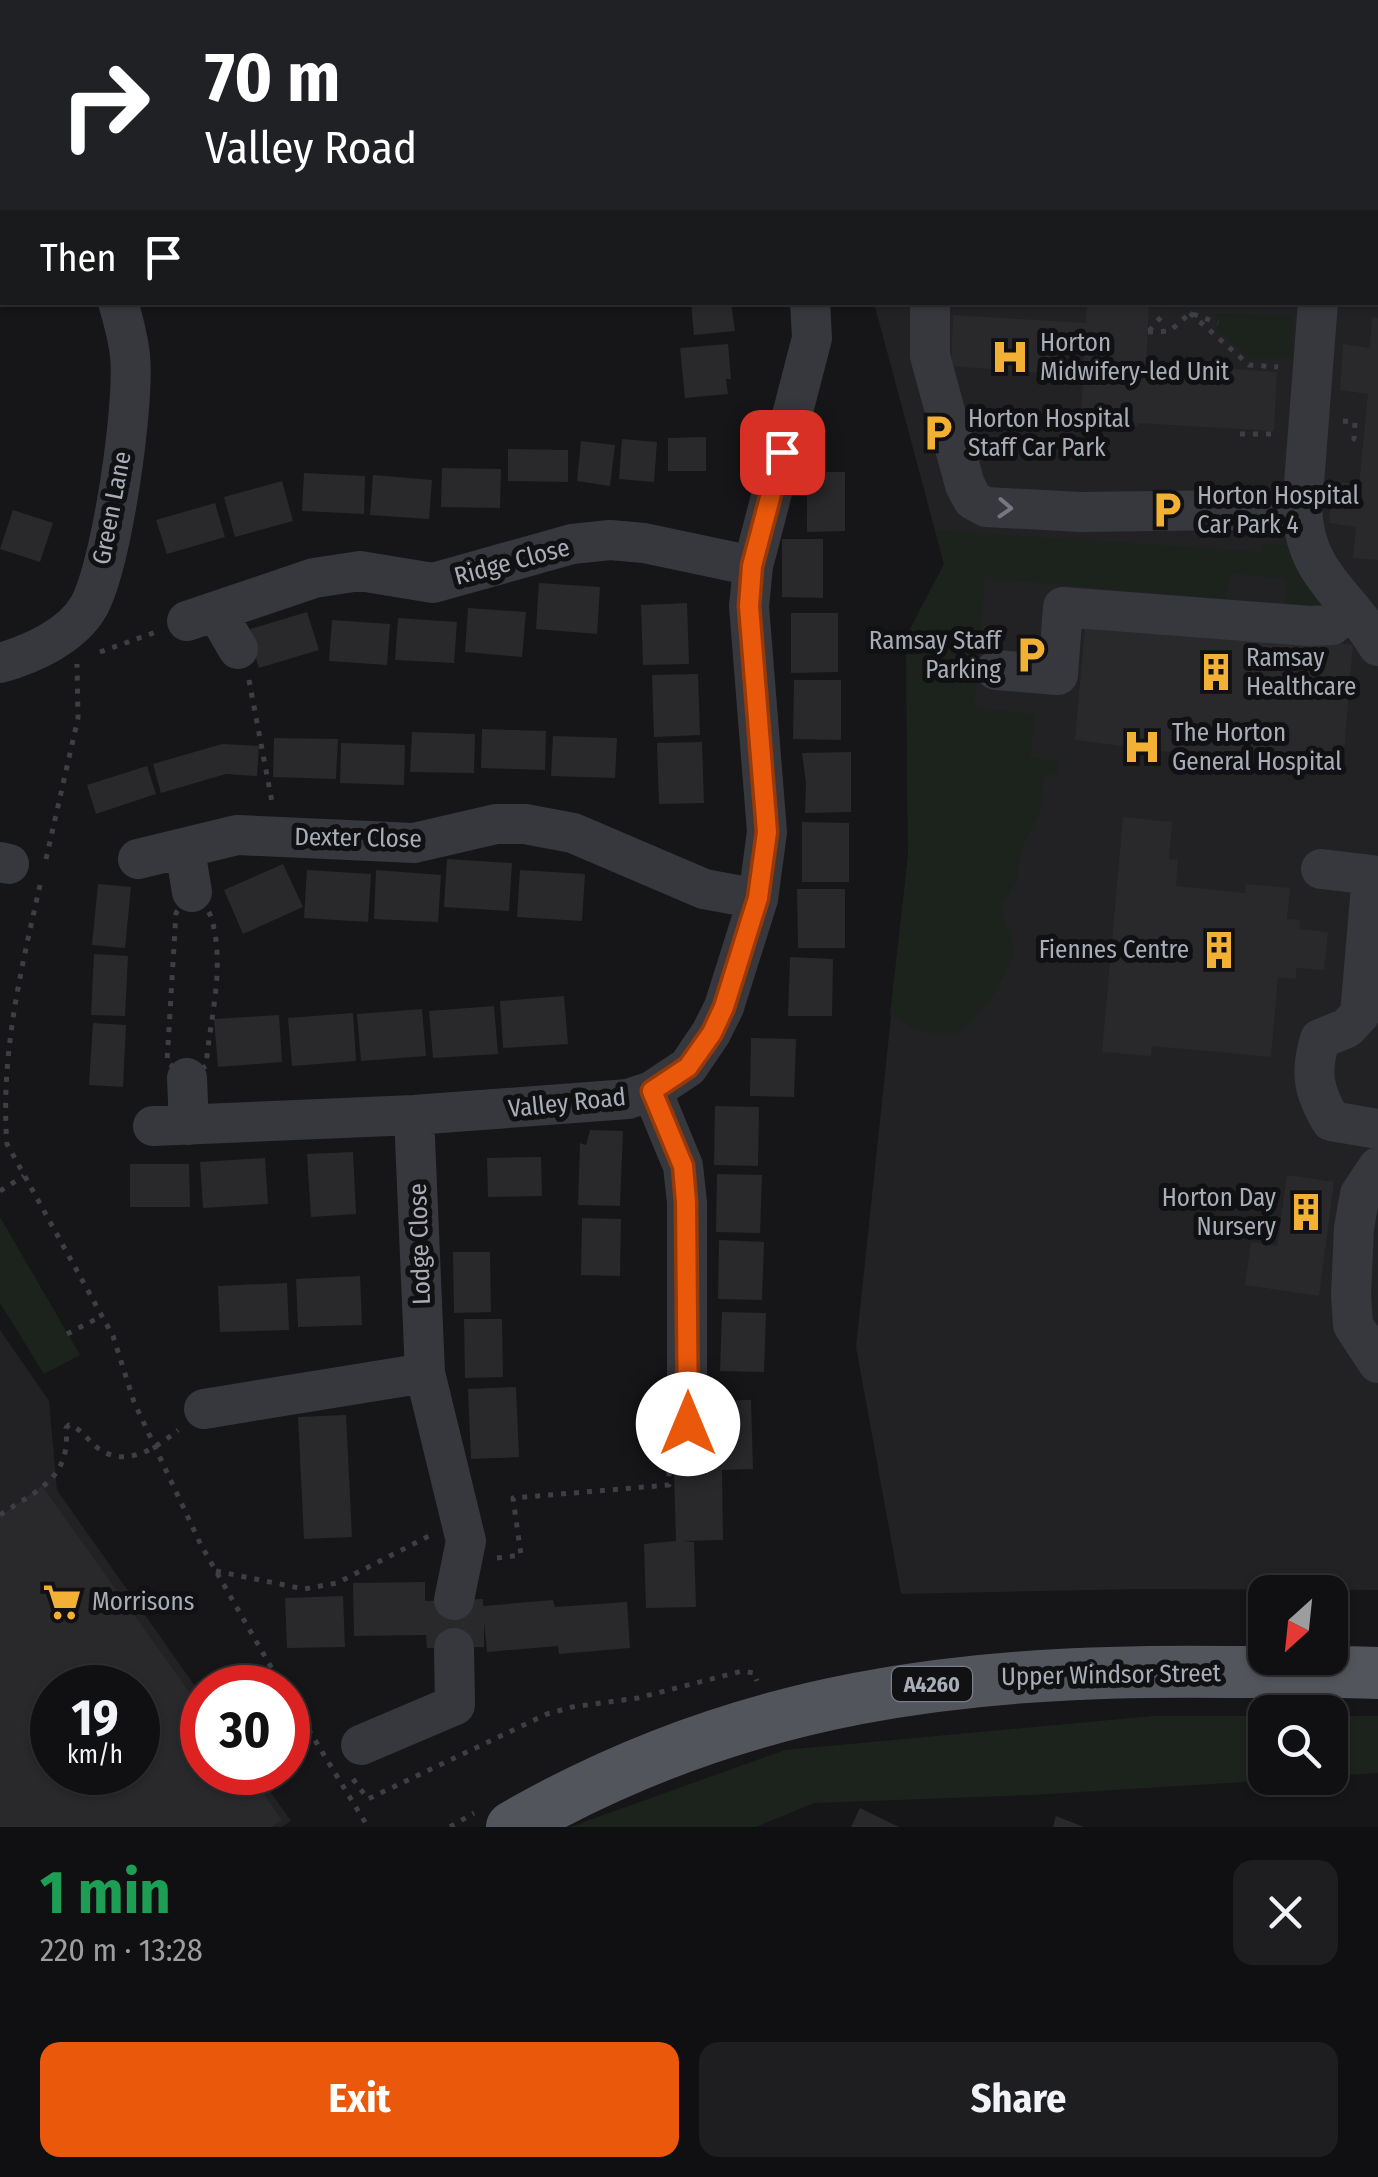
<!DOCTYPE html>
<meta charset="utf-8">
<style>
body{margin:0;font-family:"Fira Sans Condensed",sans-serif;background:#1e1e20;color:#f1f3f6;height:100vh;display:flex;flex-direction:column;font-size:38px;white-space:nowrap}
*{box-sizing:border-box;margin:0}
p{font-size:32px;color:#9c9d9f}
.icon{flex:none;width:55px;height:55px;fill:none;stroke:currentColor;stroke-width:2;stroke-linecap:round;stroke-linejoin:round}
.map{position:relative;height:1827px;overflow:hidden}
.panel{display:flex;flex-direction:column;background:#101012;flex:1}
.panel>*{flex:none}
.banner{position:absolute;left:0px;top:0px;width:1380px;height:305px;box-shadow:0 2px 8px #0004,0 0 0 2px #303032;background:#202124;color:#fff;overflow:hidden}
.needle{width:65px;rotate:207deg}
.tools{position:absolute;left:1248px;top:1575px;display:grid;gap:20px}
.tools a{display:grid;place-items:center;width:100px;height:100px;border-radius:20px;background:#101012;box-shadow:0 2px 8px #0004,0 0 0 2px #303032;font-size:50px}
.speed{position:absolute;left:30px;top:1665px;display:flex;gap:20px;font-size:50px;font-weight:700;text-align:center}
.speed>*{display:grid;place-content:center;width:130px;height:130px;border-radius:50%;background:#101012;box-shadow:0 2px 8px #0004,0 0 0 2px #303032;line-height:1}
.speed small{font-size:25px;font-weight:400}
.speed .limit{border:15px solid #d22;background:#fff;color:#111}
.pin{position:absolute;display:grid;place-items:center;width:85px;height:85px;color:#fff;margin:-42px;border-radius:20px;box-shadow:0 5px 15px #0006}
.me{position:absolute;width:110px;margin:-55px;rotate:0deg;stroke-linejoin:round;filter:drop-shadow(0 0 8px #0008)}
.turn{display:flex;align-items:center;gap:35px;height:210px;padding:0 40px;font-size:45px}
.turn .icon{width:130px;height:130px;stroke-width:2.5}
.turn b{display:block;font-size:70px;line-height:85px}
.then{display:flex;align-items:center;height:95px;padding:0 40px;background:#0003;gap:20px;font-size:38px}
.round{display:grid;place-items:center;flex:none;width:105px;height:105px;border-radius:20px;background:#1e1e20}
.overview{display:flex;align-items:center;justify-content:space-between;height:170px;padding:0 40px}
h1{font-size:60px;font-weight:700;line-height:75px;color:#1e9e55}
.cta{display:flex;gap:20px;margin-top:auto;padding:20px 40px}
.cta a{flex:1;height:115px;border-radius:20px;background:#ea580c;color:#fff;font-size:40px;font-weight:700;line-height:115px;text-align:center}
.cta a+a{background:#1e1e20;color:#f1f3f6}
.map>svg:first-child{display:block}
</style>
<div class="map">
<svg width="1378" height="1827" viewBox="0 0 1378 1827">
<rect width="100%" height="100%" fill="#161618"/>
<path fill="#222225" fill-rule="evenodd" d="M 1378,84 L 1378,1590 L 1142,1589 L 901,1594 L 856,1347 L 908,856 L 906,637 L 944,564 L 874,303 L 1378,302 Z
M 0,1330 L 49,1401 L 57,1490 L 202,1696 L 202,1772 L 257,1773 L 291,1821 L 282,1827 L 0,1827 ZM 52,1688 L 138,1688 L 138,1772 L 52,1772 Z"/>
<path fill="#1c231d" d="M 1213,314 L 1293,316 L 1292,359 L 1250,359 L 1219,331 Z
M 935,530 L 1261,552 L 1262,544 L 1286,545 L 1326,605 L 1285,612 L 1287,579 L 1230,573 L 1225,599 L 985,578 L 974,708 L 1035,714 L 1030,758 L 1059,762 L 1056,775 L 1044,774 L 1040,813 L 1023,845 L 1018,864 L 1019,877 L 1000,908 L 1015,951 C 999,989 989,1005 959,1033 L 924,1033 L 890,1015 L 908,856 L 906,637 L 944,564 Z
M 0,1217 L 80,1355 L 44,1374 L 0,1303 Z
M 1153,1716 L 1265,1716 L 1265,1778 L 1309,1778 L 1032,1795 L 814,1803 L 756,1827 L 570,1827 L 785,1750 Z
M 1330,1716 L 1378,1716 L 1378,1773 L 1330,1776 Z"/>
<path fill="#29292c" fill-rule="evenodd" d="M 691,302 L 731,302 L 735,331 L 694,335 Z
M 1087,302 L 1149,302 L 1146,368 L 1191,372 L 1191,366 L 1277,372 L 1274,431 L 1138,423 L 1137,426 L 1081,424 L 1084,349 L 1056,348 L 1055,374 L 951,366 L 953,315 L 1086,323 Z
M 1372,318 L 1378,318 L 1378,560 L 1353,558 L 1356,527 L 1329,523 L 1333,482 L 1359,484 L 1368,394 L 1340,390 L 1343,344 L 1370,348 Z
M 728,344 L 731,379 L 726,379 L 728,394 L 685,398 L 680,348 Z
M 706,437 L 706,471 L 668,471 L 668,438 Z
M 622,439 L 657,442 L 654,482 L 619,479 Z
M 581,441 L 615,445 L 610,486 L 577,481 Z
M 508,449 L 568,450 L 568,482 L 508,481 Z
M 442,468 L 501,469 L 500,508 L 441,507 Z
M 807,472 L 845,472 L 845,531 L 807,532 Z
M 304,473 L 365,476 L 364,514 L 302,511 Z
M 373,475 L 432,480 L 429,519 L 370,515 Z
M 282,481 L 293,521 L 235,537 L 224,497 Z
M 215,503 L 225,537 L 167,554 L 156,520 Z
M 13,510 L 53,523 L 40,562 L 0,549 Z
M 782,539 L 823,539 L 823,598 L 782,597 Z
M 539,583 L 600,587 L 597,634 L 536,629 Z
M 687,603 L 689,664 L 643,665 L 641,605 Z
M 468,608 L 526,612 L 522,657 L 465,652 Z
M 307,612 L 319,650 L 259,668 L 247,630 Z
M 791,613 L 838,613 L 838,672 L 791,673 Z
M 1086,615 L 1353,645 L 1342,774 L 1075,740 Z
M 398,618 L 457,622 L 454,663 L 395,660 Z
M 332,620 L 390,624 L 387,665 L 329,661 Z
M 698,674 L 700,735 L 654,737 L 652,675 Z
M 794,680 L 841,680 L 841,740 L 793,739 Z
M 482,729 L 546,731 L 545,770 L 481,768 Z
M 412,732 L 475,734 L 474,773 L 410,772 Z
M 553,736 L 617,738 L 615,778 L 551,776 Z
M 274,738 L 338,739 L 336,779 L 273,777 Z
M 702,742 L 704,803 L 659,804 L 657,743 Z
M 341,743 L 405,745 L 404,785 L 340,783 Z
M 222,744 L 259,746 L 257,776 L 226,774 L 161,793 L 153,764 Z
M 851,752 L 851,812 L 805,813 L 806,783 L 802,753 Z
M 147,766 L 156,794 L 96,814 L 87,785 Z
M 1123,817 L 1172,822 L 1169,859 L 1178,860 L 1176,886 L 1245,893 L 1246,884 L 1290,888 L 1287,919 L 1300,920 L 1299,929 L 1328,932 L 1324,970 L 1296,968 L 1296,979 L 1278,977 L 1271,1057 L 1152,1046 L 1151,1056 L 1102,1052 Z
M 802,822 L 849,823 L 849,882 L 802,882 Z
M 447,859 L 512,863 L 509,911 L 444,907 Z
M 283,864 L 303,907 L 243,934 L 224,890 Z
M 307,870 L 371,874 L 368,922 L 304,918 Z
M 376,870 L 441,875 L 438,922 L 374,919 Z
M 520,870 L 585,874 L 582,921 L 517,917 Z
M 98,884 L 131,887 L 125,948 L 92,945 Z
M 797,889 L 845,889 L 845,948 L 798,948 Z
M 94,954 L 128,956 L 125,1016 L 91,1015 Z
M 790,957 L 833,959 L 832,1016 L 788,1016 Z
M 564,996 L 568,1044 L 503,1048 L 500,1001 Z
M 494,1006 L 498,1054 L 433,1058 L 429,1011 Z
M 422,1009 L 426,1056 L 361,1061 L 357,1014 Z
M 353,1013 L 356,1061 L 292,1066 L 288,1018 Z
M 279,1015 L 282,1062 L 218,1067 L 214,1019 Z
M 93,1023 L 126,1025 L 123,1087 L 89,1085 Z
M 751,1038 L 796,1039 L 794,1097 L 750,1096 Z
M 715,1106 L 759,1107 L 758,1166 L 714,1165 Z
M 590,1130 L 623,1131 L 620,1206 L 578,1205 L 580,1143 L 586,1145 Z
M 353,1152 L 356,1214 L 311,1217 L 307,1154 Z
M 541,1157 L 542,1196 L 488,1197 L 487,1158 Z
M 265,1158 L 268,1204 L 203,1208 L 200,1162 Z
M 130,1164 L 189,1164 L 190,1207 L 130,1207 Z
M 717,1174 L 762,1175 L 760,1233 L 716,1232 Z
M 1287,1175 L 1334,1182 L 1319,1296 L 1245,1285 L 1251,1242 L 1277,1246 Z
M 582,1218 L 621,1219 L 620,1276 L 581,1275 Z
M 719,1240 L 764,1242 L 762,1300 L 718,1299 Z
M 453,1252 L 490,1252 L 491,1312 L 454,1313 Z
M 360,1276 L 362,1325 L 298,1327 L 296,1279 Z
M 287,1283 L 289,1330 L 220,1332 L 218,1286 Z
M 722,1312 L 766,1313 L 764,1372 L 720,1371 Z
M 464,1319 L 502,1319 L 503,1377 L 465,1378 Z
M 516,1387 L 519,1457 L 471,1459 L 468,1389 Z
M 751,1400 L 753,1469 L 722,1470 L 723,1540 L 683,1541 L 694,1542 L 696,1607 L 646,1608 L 644,1544 L 676,1541 L 674,1471 L 703,1470 L 701,1401 Z
M 346,1415 L 352,1537 L 304,1539 L 298,1417 Z
M 42,1486 L 202,1710 L 202,1772 L 248,1772 L 282,1820 L 272,1827 L 0,1827 L 0,1516 ZM 52,1688 L 138,1688 L 138,1772 L 52,1772 Z
M 425,1582 L 425,1601 L 483,1599 L 483,1606 L 553,1600 L 555,1607 L 627,1602 L 630,1648 L 559,1654 L 558,1646 L 487,1652 L 484,1621 L 484,1647 L 427,1648 L 426,1635 L 354,1636 L 353,1583 Z
M 343,1596 L 345,1647 L 287,1648 L 285,1598 Z
M 860,1808 L 899,1827 L 851,1827 Z
M 1056,1816 L 1084,1827 L 1053,1827 Z"/>
<g fill="none" stroke-linecap="round" stroke-linejoin="round">
<path stroke="#3d3f44" stroke-width="5" stroke-dasharray="5 8" stroke-linecap="butt" d="M 1190,313 L 1249,365 L 1278,367
M 1193,314 L 1218,323
M 1149,331 L 1166,311
M 1148,332 L 1170,331 L 1190,313
M 1343,421 L 1355,422 L 1354,439 L 1362,442
M 1240,434 L 1275,434
M 100,652 L 156,632
M 249,680 L 272,802
M 46,859 L 78,718 L 77,664
M 40,885 C 21,970 0,1056 7,1144 L 113,1336 L 134,1402 L 201,1545 L 283,1688
M 192,892 C 199,899 208,908 211,917 C 226,965 210,1018 206,1066 L 187,1078 L 167,1062 L 176,913 Z
M 0,1191 L 24,1176
M 67,1334 L 102,1316
M 0,1515 C 37,1490 71,1479 66,1428 L 69,1425 C 81,1428 88,1441 99,1449 C 127,1468 156,1448 178,1430
M 497,1558 L 521,1555 L 513,1498 L 669,1485 L 669,1453
M 216,1571 L 304,1589 L 337,1583 L 431,1535
M 288,1696 L 368,1827
M 353,1779 L 368,1799 L 547,1714 L 572,1707 L 638,1698 L 742,1671 L 754,1673 L 757,1681
M 450,1827 L 474,1813"/>
<path stroke="#37383d" stroke-width="40" d="M 260,0 L 263,2
M 831,0 L 831,2
M 655,2 L 655,0
M 1281,2 L 1281,0
M 1378,226 L 1378,225
M 0,257 L 2,256
M 930,302 L 930,356 L 965,485 L 973,500 L 986,507 L 1080,512 L 1302,509
M 1318,302 L 1302,509 C 1305,576 1347,593 1378,646
M 216,611 L 238,649
M 187,621 L 314,578 L 360,571 L 433,583 L 572,544 L 610,540 L 644,543 L 753,566
M 0,663 C 32,654 72,636 89,606 C 112,563 135,405 130,355 C 128,338 123,319 118,302
M 996,670 L 1058,675 L 1063,607 L 1310,626 L 1332,625 L 1350,608
M 185,850 L 192,892
M 138,859 L 237,835 L 414,843 L 496,824 L 525,824 L 573,833 L 704,889 L 758,899
M 0,862 L 9,864
M 1321,869 L 1372,875 L 1360,1014 L 1347,1028 L 1320,1039 C 1310,1073 1313,1090 1331,1121 L 1378,1129
M 187,1078 L 189,1125
M 652,1091 L 683,1166 L 687,1202 L 687,1424
M 414,1115 L 425,1373 L 466,1541 L 454,1600
M 153,1126 L 414,1115 L 628,1099 L 652,1091 L 688,1067 L 711,1033 L 724,1007 L 758,899 L 767,832 L 749,606 L 753,566 L 812,338 L 810,302
M 1378,1167 L 1360,1194 L 1354,1228 L 1351,1295 L 1353,1325 L 1378,1363
M 204,1409 L 425,1373
M 361,1745 L 455,1705 L 454,1648"/>
<path stroke="#53555c" stroke-width="52" d="M 512,1827 C 742,1694 966,1669 1227,1672 C 1277,1672 1328,1671 1378,1673"/>
</g>
<defs><path id="oneway-chevron" d="M-2-3.5L2.5 0L-2 3.5" fill="none" stroke-width="1.6" stroke-linecap="round" stroke-linejoin="round" transform="scale(2.5)"/></defs>
<use stroke="#757881" href="#oneway-chevron" transform="translate(1005 508) rotate(3)"/>
<g fill="none" stroke-linecap="round" stroke-linejoin="round">
<g stroke="#983908" stroke-width="25">
<path id="route" d="M 688,1424 L 686,1202 L 683,1166 L 652,1091 L 688,1067 L 712,1033 L 724,1007 L 758,898 L 767,832 L 749,606 L 752,566 L 782,452"/>
</g>
<use href="#route" stroke="#ea580c" stroke-width="18"/>
</g>
<defs>
<g id="hospital-bare" transform="scale(3)"><path d="M-5-5h3v3.5h4V-5h3V5h-3V1.5h-4V5h-3Z" fill="#f2b134" stroke="#111113" stroke-width="2.5" paint-order="stroke"/></g>
<g id="parking-bare" transform="scale(3)"><path d="M-3.5-5.5H1a3.5 3.5 0 0 1 0 7H-1V5.5H-3.5ZM-1-3.4V-.6H.8a1.4 1.4 0 0 0 0-2.8Z" fill="#f2b134" stroke="#111113" stroke-width="2.5" paint-order="stroke"/></g>
<g id="building-bare" transform="scale(3)"><path d="M-4-6H4V6H1V3H-1V6H-4ZM-2.5-4.3h1.7v1.8h-1.7ZM.8-4.3h1.7v1.8H.8ZM-2.5-1h1.7V.8h-1.7ZM.8-1h1.7V.8H.8Z" fill="#f2b134" stroke="#111113" stroke-width="2.5" paint-order="stroke"/></g>
<g id="supermarket-bare" transform="scale(3)"><path d="M-6-5.5h2.5l.6 2H6L4.5 2H-2.5L-4.4-4H-6ZM-1.5 3.2a1.3 1.3 0 1 0 .1 0ZM3 3.2a1.3 1.3 0 1 0 .1 0Z" fill="#f2b134" stroke="#111113" stroke-width="2.5" paint-order="stroke"/></g>
</defs>
<g fill-rule="evenodd">
<use href="#hospital-bare" x="1010" y="357"/>
<use href="#parking-bare" x="938" y="433"/>
<use href="#parking-bare" x="1167" y="510"/>
<use href="#parking-bare" x="1031" y="655"/>
<use href="#building-bare" x="1216" y="672"/>
<use href="#hospital-bare" x="1142" y="747"/>
<use href="#building-bare" x="1219" y="950"/>
<use href="#building-bare" x="1306" y="1212"/>
<use href="#supermarket-bare" x="62" y="1602"/>
</g>
<g text-anchor="middle" dominant-baseline="central" stroke-width="10" stroke-linejoin="round" paint-order="stroke">
<rect fill="#111113" stroke="#7b7e86" stroke-width="2.5" x="892" y="1667" width="80" height="34" rx="8"/>
<g font-size="22" font-weight="bold" fill="#a8adb8">
<text x="932" y="1684">A4260</text>
</g>
<g font-size="25" fill="#a8adb8" stroke="#111113" text-anchor="start">
<text x="1040" y="343">Horton<tspan x="1040" dy="29">Midwifery-led Unit</tspan></text>
<text x="968" y="419">Horton Hospital<tspan x="968" dy="29">Staff Car Park</tspan></text>
<text x="1197" y="496">Horton Hospital<tspan x="1197" dy="29">Car Park 4</tspan></text>
<text x="1001" y="641" text-anchor="end">Ramsay Staff<tspan x="1001" dy="29">Parking</tspan></text>
<text x="1246" y="658">Ramsay<tspan x="1246" dy="29">Healthcare</tspan></text>
<text x="1172" y="733">The Horton<tspan x="1172" dy="29">General Hospital</tspan></text>
<text x="1189" y="950" text-anchor="end">Fiennes Centre</text>
<text x="1276" y="1198" text-anchor="end">Horton Day<tspan x="1276" dy="29">Nursery</tspan></text>
<text x="92" y="1602">Morrisons</text>
</g>
<g font-size="25" fill="#a8adb8" stroke="#111113">
<text transform="translate(112 508) rotate(-79)">Green Lane</text>
<text transform="translate(512 562) rotate(-15)">Ridge Close</text>
<text transform="translate(358 838) rotate(1)">Dexter Close</text>
<text transform="translate(567 1103) rotate(-6)">Valley Road</text>
<text transform="translate(420 1244) rotate(-92)">Lodge Close</text>
<text transform="translate(1111 1675) rotate(-1)">Upper Windsor Street</text>
</g>
</g>
</svg>
<div class="tools">
<a><svg class="needle" viewBox="-14 -14 28 28"><path d="M0-13l5 13h-10z" fill="#e53935"/><path d="M0 13l5-13h-10z" fill="#9c9d9f"/></svg></a>
<a><svg class="icon" aria-label="search" viewBox="0 0 24 24"><circle cx="10" cy="10" r="6"/><path d="M15 15l6 6"/></svg></a>
</div>
<div class="speed"><div>19<small>km/h</small></div><div class="limit">30</div></div>
<div class="pin" style="left:782px;top:452px;background:#d93025"><svg class="icon" aria-label="arrive" viewBox="0 0 24 24"><path d="M6 21V4h12l-3 4 3 4H6"/></svg></div>
<svg class="me" style="left:688px;top:1424px" viewBox="-20 -20 40 40"><circle r="19" fill="#fff"/><path d="M0-13L10 11 0 6-10 11z" fill="#ea580c"/></svg>
<div class="banner">
<div class="turn"><svg class="icon" aria-label="right" viewBox="0 0 24 24"><path d="M7 20v-9h11M14 6l5 5-5 5"/></svg><div><b>70 m</b>Valley Road</div></div>
<div class="then">Then<svg class="icon" aria-label="arrive" viewBox="0 0 24 24"><path d="M6 21V4h12l-3 4 3 4H6"/></svg></div>
</div>
</div>
<section class="panel">
<div class="overview"><div><h1>1 min</h1><p>220 m · 13:28</p></div><a class="round"><svg class="icon" aria-label="close" viewBox="0 0 24 24"><path d="M6 6l12 12M18 6L6 18"/></svg></a></div>
<div class="cta"><a>Exit</a><a>Share</a></div>
</section>
